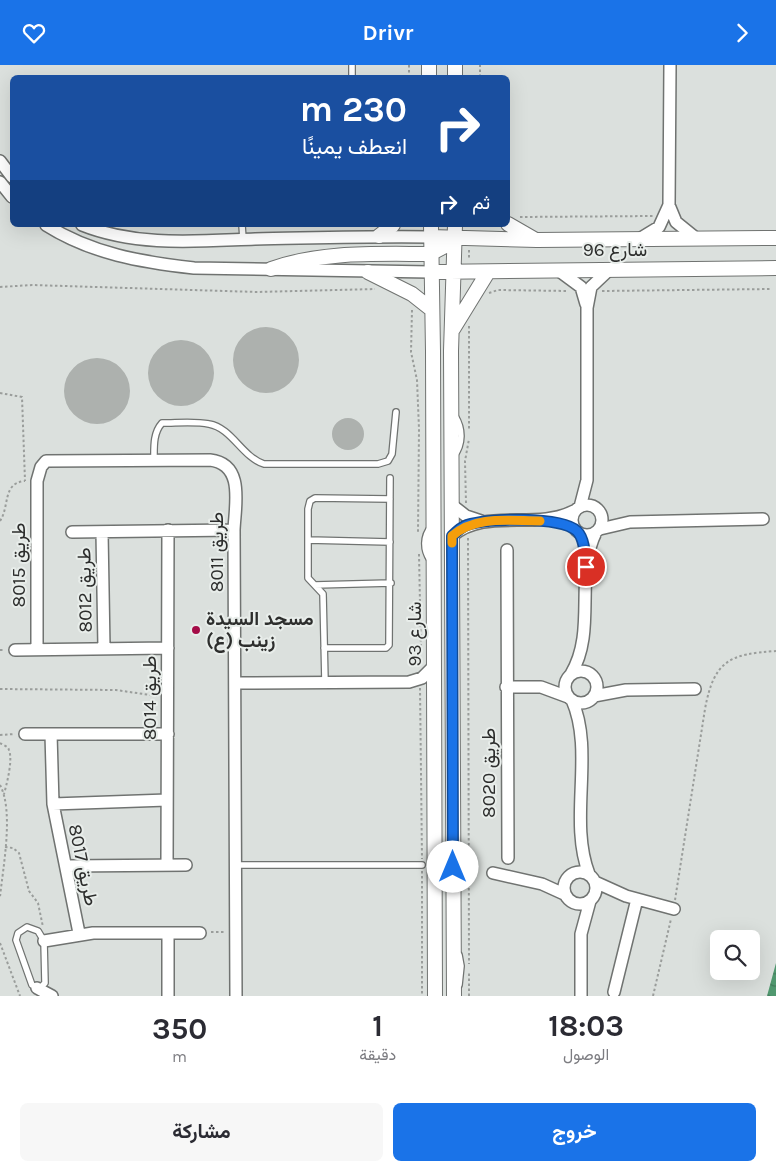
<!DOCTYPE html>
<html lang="ar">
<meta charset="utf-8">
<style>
body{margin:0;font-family:Karla,Vazirmatn,sans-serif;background:#f7f7f7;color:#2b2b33;direction:rtl;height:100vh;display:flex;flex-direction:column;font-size:19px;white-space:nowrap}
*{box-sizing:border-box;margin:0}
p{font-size:16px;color:#7c7c81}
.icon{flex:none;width:28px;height:28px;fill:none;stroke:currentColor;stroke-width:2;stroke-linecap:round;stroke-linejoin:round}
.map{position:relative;height:931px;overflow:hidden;direction:ltr}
.details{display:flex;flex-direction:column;background:#fff;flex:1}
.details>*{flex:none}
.hud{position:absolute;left:10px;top:10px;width:500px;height:152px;border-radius:8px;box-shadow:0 5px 20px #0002;direction:rtl;background:#1a4fa0;color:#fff;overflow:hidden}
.fabs{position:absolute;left:710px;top:865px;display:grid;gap:10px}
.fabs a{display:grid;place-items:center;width:50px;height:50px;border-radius:8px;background:#fff;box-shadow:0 5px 20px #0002;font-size:25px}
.pin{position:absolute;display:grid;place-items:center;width:42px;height:42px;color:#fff;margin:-21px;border:2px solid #fff;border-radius:50%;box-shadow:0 1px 5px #0007}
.me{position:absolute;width:55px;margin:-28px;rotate:0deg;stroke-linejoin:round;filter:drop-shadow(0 0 4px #0008)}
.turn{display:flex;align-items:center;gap:18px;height:105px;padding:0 20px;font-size:22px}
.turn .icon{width:65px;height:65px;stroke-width:2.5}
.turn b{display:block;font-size:35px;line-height:42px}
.then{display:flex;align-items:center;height:48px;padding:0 20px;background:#0003;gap:10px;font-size:19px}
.eta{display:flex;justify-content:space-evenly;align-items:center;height:85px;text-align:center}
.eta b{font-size:30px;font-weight:700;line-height:35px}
.button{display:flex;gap:10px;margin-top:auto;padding:10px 20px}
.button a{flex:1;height:58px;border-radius:8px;background:#1a73e8;color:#fff;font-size:20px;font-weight:700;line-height:58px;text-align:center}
.button a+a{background:#f7f7f7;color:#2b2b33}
header{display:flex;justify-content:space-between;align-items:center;height:65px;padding:0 20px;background:#1a73e8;color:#fff;font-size:22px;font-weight:700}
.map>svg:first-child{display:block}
</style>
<header><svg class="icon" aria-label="forward" viewBox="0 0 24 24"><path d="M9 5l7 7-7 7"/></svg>Drivr<svg class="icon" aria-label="heart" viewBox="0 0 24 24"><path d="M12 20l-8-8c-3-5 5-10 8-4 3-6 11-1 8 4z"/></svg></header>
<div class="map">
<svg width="776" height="931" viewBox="0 0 776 931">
<defs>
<pattern id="water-waves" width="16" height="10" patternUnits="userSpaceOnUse" patternTransform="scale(1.25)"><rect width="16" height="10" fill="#50986f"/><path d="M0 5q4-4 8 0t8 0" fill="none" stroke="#437c5c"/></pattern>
</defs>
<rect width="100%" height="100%" fill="#dbe0dd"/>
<path fill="url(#water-waves)" d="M 776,898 L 776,931 L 767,931 Z"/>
<path fill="#adb1ae" d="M233 295a33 33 0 1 1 66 0a33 33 0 1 1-66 0Z
M148 308a33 33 0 1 1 66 0a33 33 0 1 1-66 0Z
M64 326a33 33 0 1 1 66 0a33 33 0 1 1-66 0Z
M332 369a16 16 0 1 1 32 0a16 16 0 1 1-32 0Z"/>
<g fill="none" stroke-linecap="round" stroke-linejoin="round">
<g stroke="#707371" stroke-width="8">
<path id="service" d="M 352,0 L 352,12
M 242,160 L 243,174
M 454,391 C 463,379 463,364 455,351
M 154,395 C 154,382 153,368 162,358 C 177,358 195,356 209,359 C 232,363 242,392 264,399 L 378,399 L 388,396 L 392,389 L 396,347
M 308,475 L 390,477
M 430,495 C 423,485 423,471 431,462
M 315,520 L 391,518
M 324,583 L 386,583 L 389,580 L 390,413
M 325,617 L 323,529 L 308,513 L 308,444 L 310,436 L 315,433 L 390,434
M 236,800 L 422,800
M 27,862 L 38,866 L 44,876 L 45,918 L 40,923 L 32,920 L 16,875 L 18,868 Z
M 459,890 L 461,901 L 459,920"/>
</g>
<g stroke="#707371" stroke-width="14">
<path id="minor" d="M 0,96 L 12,112
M 0,117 L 12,132
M 669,140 L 676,157 L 697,174
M 46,160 C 92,189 141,197 194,203 L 430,207
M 82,160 C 137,182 198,176 255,174 C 314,173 372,171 430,172
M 641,173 L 659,162 L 669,140 L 670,0
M 558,205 L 581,222 L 586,239
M572 455a15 15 0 1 1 30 0a15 15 0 1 1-30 0Z
M 452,440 L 466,451 L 481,456
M 580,442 L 587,415 L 587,243 L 591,222 L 610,204
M 600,464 L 630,457 L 763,454
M 72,467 L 234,465
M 102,467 L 104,583
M 452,471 C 486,442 535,466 574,446
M 507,485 L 508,793
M 37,584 L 37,416 L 41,402 L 46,396 L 210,395 C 245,399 235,440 234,465 L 236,931
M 15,585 L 168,583
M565 622a16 16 0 1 1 32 0a16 16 0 1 1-32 0Z
M 571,609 C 597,566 574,511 596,467
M 236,618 L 409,617 L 422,613 L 434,601
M 506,622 L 541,622 L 568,632
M 594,631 L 626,625 L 695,624
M 572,635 C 595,687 568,755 589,809
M 25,669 L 168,669
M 51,669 L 53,739 L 79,868
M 53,739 L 167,735
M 167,800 L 168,465
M 66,801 L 186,800
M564 823a16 16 0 1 1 32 0a16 16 0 1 1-32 0Z
M 493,808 L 542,819 L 564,829
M 595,817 L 626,831 L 674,844
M 44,876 L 93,868 L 200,868
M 37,923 L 52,931
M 614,927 L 637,834
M 168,931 L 168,868
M 581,931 L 581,869 L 590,836"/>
</g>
<g stroke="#707371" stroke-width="16">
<path id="tertiary" d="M 429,12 L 429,0
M 455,12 L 455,0
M 508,159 L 534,174
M 431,160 L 433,286 L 435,931
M 379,171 L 393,160
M 430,172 L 537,175 L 776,173
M 271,204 C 322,186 376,189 430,189 L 445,181 L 454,172
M 368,207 L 412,229 L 431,244
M 430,207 L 776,203
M 453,264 L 488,207
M 454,931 L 451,286 L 455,160"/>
</g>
<path stroke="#9a9d9b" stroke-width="2" stroke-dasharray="2.5 2.5" stroke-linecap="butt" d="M 409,0 L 409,12
M 480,12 L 480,0
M 520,152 L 653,151
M 469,185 L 469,195
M 0,222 L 32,220 L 257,227 L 375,224
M 602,226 L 770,224
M 489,228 L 498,225 L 568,226
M 412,245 L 411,287 L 417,315 L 419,364 L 418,467
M 469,261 L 469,366
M 0,328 L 22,332 L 25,416
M 466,438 L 465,396 L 469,374
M 0,456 C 10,441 2,418 25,416
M 468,473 L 469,899
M 419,489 L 421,589
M 0,585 L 5,585
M 420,623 L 422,794
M 0,624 L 116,625 L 157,631
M 0,670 L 15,669
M 0,678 C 3,680 8,681 9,685 C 13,695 7,718 4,729
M 0,720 C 14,746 3,802 0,832
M 5,782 L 13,783 L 19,788 L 29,826 L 38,838 L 43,862
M 422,806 L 422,931
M 675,835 L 705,644 C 714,595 730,589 776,586
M 211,867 L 226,867
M 0,878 L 20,931
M 469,931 L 469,906
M 653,931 L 671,854"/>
<use href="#service" stroke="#fff" stroke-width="5.5"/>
<use href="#minor" stroke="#fff" stroke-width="11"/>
<use href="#tertiary" stroke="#fff" stroke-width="14"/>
</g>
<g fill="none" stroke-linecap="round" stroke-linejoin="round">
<g stroke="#114b97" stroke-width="12">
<path id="route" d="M 453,802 L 452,471 C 456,467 461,462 467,460 C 487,453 560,451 577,466 C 585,474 585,491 586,502"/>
</g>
<use href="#route" stroke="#1a73e8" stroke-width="9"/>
<path stroke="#f59e0b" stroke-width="9" d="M 452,478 L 452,471 C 476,450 510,456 540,456"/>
</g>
<circle fill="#a40c47" stroke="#e8edea" stroke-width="2" cx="196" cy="565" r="5"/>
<g text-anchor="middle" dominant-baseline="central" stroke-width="4" stroke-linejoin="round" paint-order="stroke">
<g font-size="19" fill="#2d2e2d" stroke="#e8edea">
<text x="615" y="185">شارع 96</text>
<text transform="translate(217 487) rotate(-90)">طريق 8011</text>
<text transform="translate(19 500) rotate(-90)">طريق 8015</text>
<text transform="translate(85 525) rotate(-91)">طريق 8012</text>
<text transform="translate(415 569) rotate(-90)">شارع 93</text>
<text transform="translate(150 633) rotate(-90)">طريق 8014</text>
<text transform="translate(489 708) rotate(-90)">طريق 8020</text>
<text transform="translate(83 800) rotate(78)">طريق 8017</text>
</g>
<g font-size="19" font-weight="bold" fill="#2d2e2d" stroke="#e8edea" text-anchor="start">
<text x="206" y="554">مسجد السيدة<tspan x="206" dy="22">زينب (ع)</tspan></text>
</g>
</g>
</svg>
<div class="fabs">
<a><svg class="icon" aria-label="search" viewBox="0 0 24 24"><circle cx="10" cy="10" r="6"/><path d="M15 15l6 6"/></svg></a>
</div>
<div class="pin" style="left:586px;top:502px;background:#d93025"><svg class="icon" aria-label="arrive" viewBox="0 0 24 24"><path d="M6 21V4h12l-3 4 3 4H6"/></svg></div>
<svg class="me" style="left:453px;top:802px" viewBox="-20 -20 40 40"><circle r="19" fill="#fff"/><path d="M0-13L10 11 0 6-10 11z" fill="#1a73e8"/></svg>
<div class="hud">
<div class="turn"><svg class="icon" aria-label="right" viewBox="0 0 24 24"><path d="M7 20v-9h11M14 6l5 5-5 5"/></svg><div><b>230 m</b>انعطف يمينًا</div></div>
<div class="then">ثم<svg class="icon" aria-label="right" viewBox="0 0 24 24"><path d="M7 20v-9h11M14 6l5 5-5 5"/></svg></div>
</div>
</div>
<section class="details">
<div class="eta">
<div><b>18:03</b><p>الوصول</p></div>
<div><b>1</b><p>دقيقة</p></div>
<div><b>350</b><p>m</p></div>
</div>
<div class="button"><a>خروج</a><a>مشاركة</a></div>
</section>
